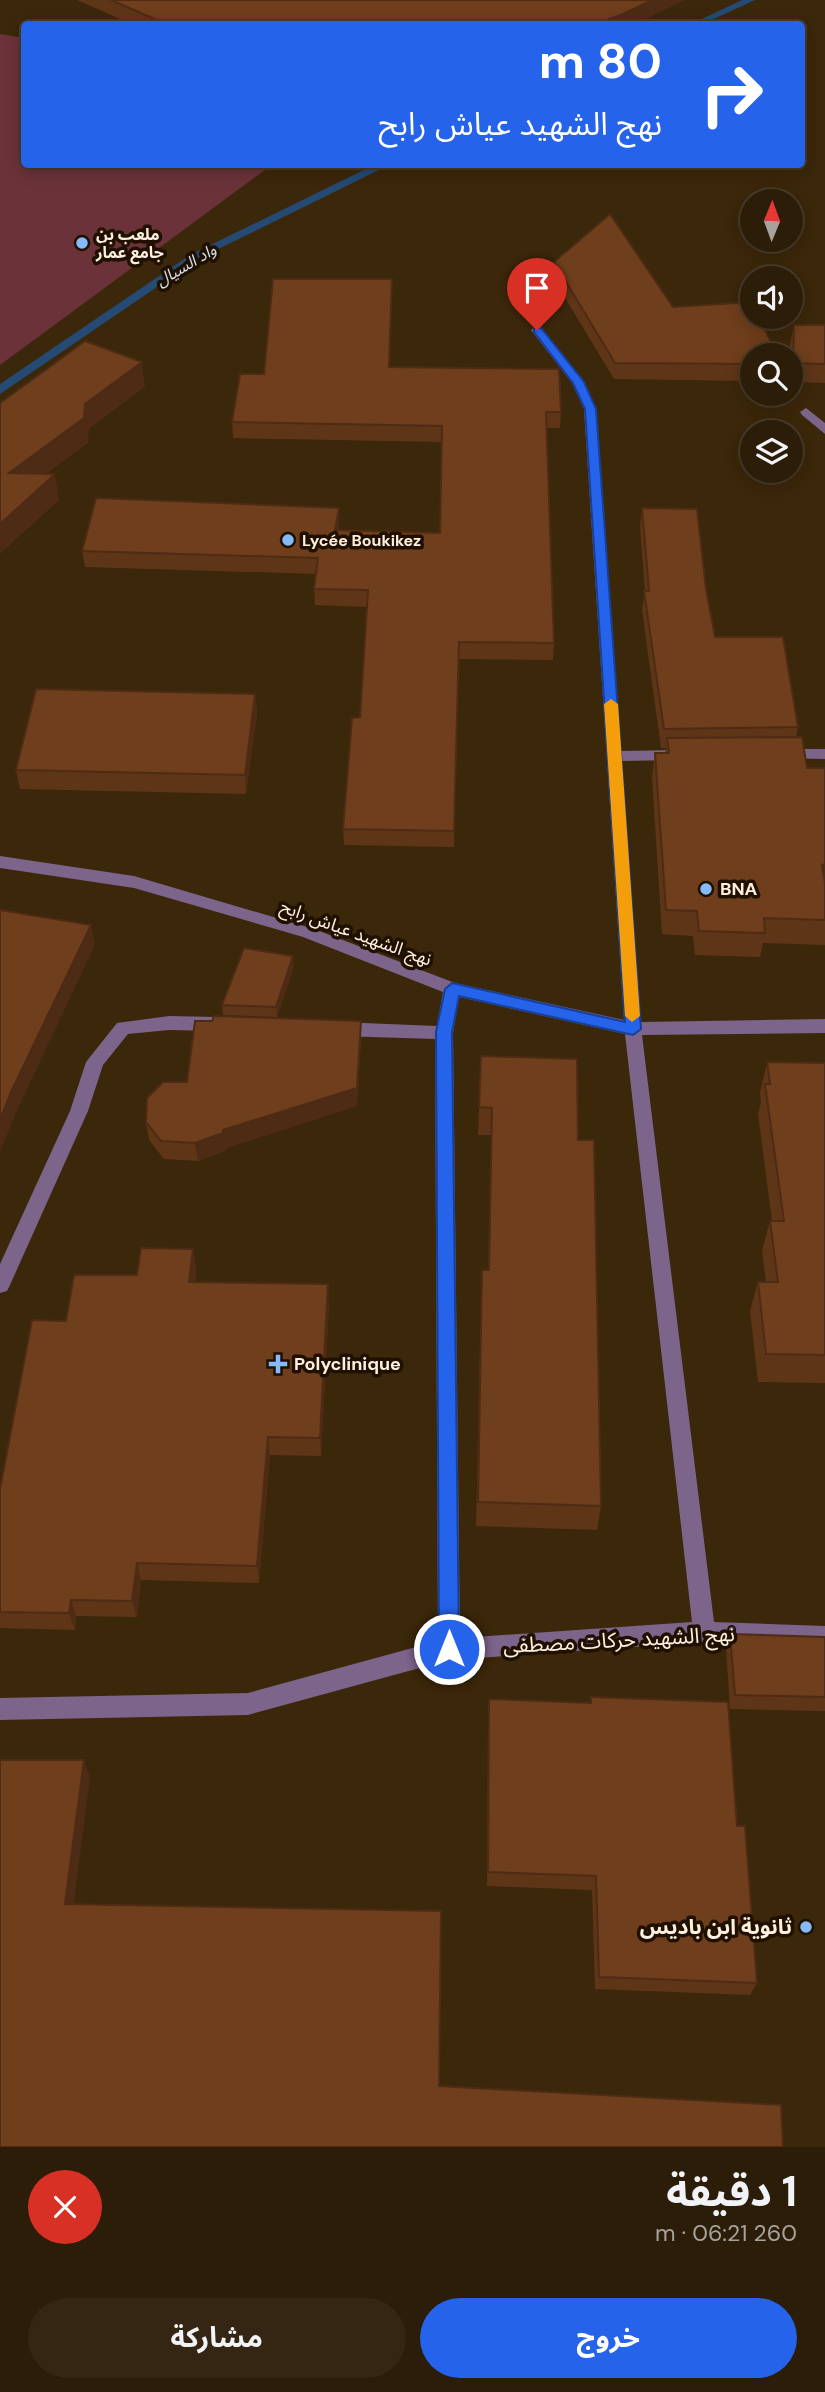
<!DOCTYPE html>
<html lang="ar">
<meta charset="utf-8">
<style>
body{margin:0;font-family:"DM Sans","Noto Sans Arabic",sans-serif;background:#342612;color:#f1f3f6;direction:rtl;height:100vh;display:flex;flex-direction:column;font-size:26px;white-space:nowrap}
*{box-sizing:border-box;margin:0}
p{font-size:23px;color:#a6a29c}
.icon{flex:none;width:38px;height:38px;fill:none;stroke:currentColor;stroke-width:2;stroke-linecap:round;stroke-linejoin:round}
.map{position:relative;height:2147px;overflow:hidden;direction:ltr}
.side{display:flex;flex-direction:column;background:#2c1d08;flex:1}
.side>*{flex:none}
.banner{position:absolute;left:21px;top:21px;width:784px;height:147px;border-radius:7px;box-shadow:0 4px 18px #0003,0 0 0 2px #483b29;direction:rtl;background:#2563eb;color:#fff;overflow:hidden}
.needle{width:46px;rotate:1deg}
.controls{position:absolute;left:740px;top:189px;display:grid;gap:14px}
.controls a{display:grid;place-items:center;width:63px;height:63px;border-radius:50%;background:#2c1d08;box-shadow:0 4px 18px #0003,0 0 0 2px #483b29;font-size:35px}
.pin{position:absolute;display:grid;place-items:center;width:60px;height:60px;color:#fff;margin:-72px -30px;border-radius:50% 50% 50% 0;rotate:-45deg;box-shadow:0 0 7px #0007}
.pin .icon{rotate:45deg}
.me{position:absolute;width:77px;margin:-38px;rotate:0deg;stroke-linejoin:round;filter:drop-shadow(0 0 5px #0008)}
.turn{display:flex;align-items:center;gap:24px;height:147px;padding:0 28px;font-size:32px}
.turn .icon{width:91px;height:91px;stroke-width:2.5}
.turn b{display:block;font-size:49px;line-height:60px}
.round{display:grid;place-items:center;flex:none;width:74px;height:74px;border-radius:37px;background:#342612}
.head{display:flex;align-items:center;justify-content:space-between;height:119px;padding:0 28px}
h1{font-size:42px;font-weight:700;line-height:52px}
.primary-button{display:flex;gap:14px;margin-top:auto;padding:14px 28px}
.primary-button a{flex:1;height:80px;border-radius:42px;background:#2563eb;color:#fff;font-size:28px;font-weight:700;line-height:80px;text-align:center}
.primary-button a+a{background:#342612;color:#f1f3f6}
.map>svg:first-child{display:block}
</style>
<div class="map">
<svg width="825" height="2147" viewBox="0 0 825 2147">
<rect width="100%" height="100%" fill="#3b270a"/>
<path fill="#6b3239" d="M 0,34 L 24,38 L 24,164 L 265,164 L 269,167 L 0,365 Z"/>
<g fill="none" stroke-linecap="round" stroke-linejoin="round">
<path fill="#254a74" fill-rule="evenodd" d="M 742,0 L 755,0 L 703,24 L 691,24 Z
M 376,164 L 391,164 L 198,259 L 0,394 L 0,384 L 190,255 Z"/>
<path fill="#7c648a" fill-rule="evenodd" d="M 537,326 L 541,327 L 584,382 L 596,409 L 621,751 L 678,750 L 686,755 L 678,760 L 622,761 L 641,1022 L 825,1019 L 825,1033 L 642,1035 L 714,1622 L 825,1626 L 825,1646 L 704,1642 L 449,1660 L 248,1715 L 0,1720 L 0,1698 L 248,1693 L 438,1641 L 435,1039 L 339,1036 L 333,1034 L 330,1029 L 333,1024 L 339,1022 L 437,1026 L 443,992 L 303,937 L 134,888 L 0,868 L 0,856 L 134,876 L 314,929 L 455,983 L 624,1020 L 584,409 L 572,383 L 531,330 ZM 459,997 L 625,1034 L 692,1622 L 460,1638 L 453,1033 Z
M 806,408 L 825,423 L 825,434 L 802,415 L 800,412 Z
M 783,749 L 825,749 L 825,759 L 778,758 L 775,754 Z
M 169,1016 L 217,1017 L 223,1019 L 226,1024 L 223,1029 L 217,1031 L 169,1030 L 128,1034 L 103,1065 L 88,1111 L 10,1285 L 7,1291 L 0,1293 L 0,1264 L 70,1111 L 86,1062 L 117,1023 Z"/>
</g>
<path fill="#5f3518" d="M 77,0 L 685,0 L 634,24 L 131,24 Z
M 554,262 L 673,307 L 752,355 L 752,381 L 614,379 L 553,278 Z
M 392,279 L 390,367 L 561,412 L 560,428 L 546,428 L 554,643 L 553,660 L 458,659 L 454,847 L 344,845 L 343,829 L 360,717 L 367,607 L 315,605 L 314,589 L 316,574 L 85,567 L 82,551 L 339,524 L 338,530 L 440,533 L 442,442 L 233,438 L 232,422 L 264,374 Z
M 794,325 L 825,325 L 825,383 L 791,382 L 790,344 Z
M 642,508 L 706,589 L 715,637 L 798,727 L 796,737 L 807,768 L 825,768 L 825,945 L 763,943 L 760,957 L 695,955 L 693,936 L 662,934 L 652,777 L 655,753 L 665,753 L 666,748 L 661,748 L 642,610 L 645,591 L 640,527 Z
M 255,694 L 257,713 L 246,794 L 20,789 L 16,770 Z
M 294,967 L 277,1017 L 223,1015 L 222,1005 Z
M 361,1021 L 361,1039 L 357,1106 L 226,1148 L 225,1151 L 198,1161 L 164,1159 L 149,1140 L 146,1122 L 187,1082 Z
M 481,1056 L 578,1140 L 601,1506 L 597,1530 L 476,1526 L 481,1296 L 482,1270 L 488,1270 L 491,1135 L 478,1135 Z
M 767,1062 L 825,1063 L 825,1383 L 758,1382 L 750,1311 L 758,1282 L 766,1282 L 762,1250 L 770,1221 L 772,1221 L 758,1114 L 761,1102 L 760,1093 Z
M 193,1249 L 196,1269 L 195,1283 L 329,1304 L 321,1456 L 270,1455 L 259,1583 L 141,1580 L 137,1617 L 76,1616 L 75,1630 L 0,1628 L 0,1489 L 66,1321 L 137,1275 Z
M 730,1634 L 825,1637 L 825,1711 L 730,1709 L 726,1648 Z
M 591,1697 L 737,1826 L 757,1983 L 750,1995 L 595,1989 L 592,1890 L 487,1886 L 488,1715 L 489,1699 L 590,1703 Z"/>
<path fill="#4e2b14" d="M 652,0 L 685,0 L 634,24 L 596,24 Z
M 142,362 L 145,387 L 89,429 L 88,443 L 14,498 L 9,473 L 85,404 Z
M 55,474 L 59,500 L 0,554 L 0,524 Z
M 339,508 L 339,524 L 335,547 L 335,530 Z
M 255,694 L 257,713 L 246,794 L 245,775 Z
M 825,864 L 825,887 L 822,865 Z
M 91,925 L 95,945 L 17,1111 L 0,1152 L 0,1120 L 11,1092 Z
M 293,956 L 294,967 L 277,1017 L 276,1007 Z
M 361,1021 L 361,1039 L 357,1106 L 226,1148 L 225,1151 L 198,1161 L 195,1143 L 223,1130 Z
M 193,1249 L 196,1269 L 193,1302 L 189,1282 Z
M 328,1284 L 329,1304 L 321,1456 L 320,1438 Z
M 268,1437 L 270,1455 L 259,1583 L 257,1566 Z
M 137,1563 L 141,1580 L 137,1617 L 132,1601 Z
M 71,1600 L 76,1616 L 75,1630 L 69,1613 Z
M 84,1760 L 90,1777 L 72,1918 L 65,1904 Z"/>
<path fill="#6f3e1c" stroke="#4e2b14" stroke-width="2" d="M 111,0 L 652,0 L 623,14 L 596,24 L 166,24 Z
M 610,214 L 673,307 L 752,302 L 752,317 L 759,317 L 777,355 L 752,355 L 752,364 L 615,363 L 554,262 Z
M 273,279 L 392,279 L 389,367 L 559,369 L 561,412 L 546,412 L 554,643 L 459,642 L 454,831 L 343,829 L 352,718 L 360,717 L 368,590 L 314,589 L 318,558 L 82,551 L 96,498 L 339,508 L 335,530 L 440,533 L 442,426 L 232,422 L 240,374 L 264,374 Z
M 794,325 L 825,325 L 825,364 L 793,363 Z
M 85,341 L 142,362 L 85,404 L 84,418 L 9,473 L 55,474 L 0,524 L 0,403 Z
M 642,508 L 697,509 L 706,589 L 715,637 L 783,637 L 798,727 L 664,729 L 644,591 L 649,591 Z
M 36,689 L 255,694 L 245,775 L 16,770 Z
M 802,737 L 807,768 L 825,768 L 825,864 L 822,865 L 825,883 L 825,920 L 764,918 L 765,933 L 699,931 L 697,911 L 666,910 L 655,753 L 669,753 L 667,738 Z
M 0,910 L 91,925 L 11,1092 L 0,1120 Z
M 244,948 L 293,956 L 276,1007 L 222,1005 Z
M 214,1016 L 361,1021 L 357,1088 L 223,1130 L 223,1133 L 195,1143 L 161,1141 L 146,1122 L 147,1098 L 163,1082 L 187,1082 L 195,1021 L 212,1021 Z
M 481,1056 L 577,1059 L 578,1140 L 594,1140 L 601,1506 L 478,1502 L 482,1270 L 489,1270 L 492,1108 L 479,1107 Z
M 767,1062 L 825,1063 L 825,1355 L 766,1354 L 758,1282 L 778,1282 L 770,1221 L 784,1221 L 765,1084 L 770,1084 Z
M 141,1248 L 193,1249 L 189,1282 L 328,1284 L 320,1438 L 268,1437 L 257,1566 L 137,1563 L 132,1601 L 71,1600 L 69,1613 L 0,1612 L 0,1489 L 32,1320 L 66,1321 L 74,1275 L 137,1275 Z
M 730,1634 L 825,1637 L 825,1697 L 735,1695 Z
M 591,1697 L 728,1702 L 737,1826 L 745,1826 L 757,1983 L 599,1977 L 596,1876 L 488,1872 L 489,1699 L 591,1703 Z
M 0,1760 L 84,1760 L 65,1904 L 441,1911 L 439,2086 L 781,2105 L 783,2147 L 0,2147 Z"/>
<path fill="#2563eb" stroke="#184099" stroke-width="2" d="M 534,328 L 541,328 L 584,382 L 596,409 L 641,1029 L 633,1035 L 459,996 L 452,1032 L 459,1649 L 456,1656 L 449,1659 L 442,1656 L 439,1649 L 436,1032 L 445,989 L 452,983 L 625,1022 L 585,409 L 573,383 L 534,332 Z"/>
<path fill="#f59e0b" d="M 611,699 L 618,704 L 640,1016 L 632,1022 L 625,1016 L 604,704 Z"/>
<g fill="#85bbfb" stroke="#1f1000" stroke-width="2.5">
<circle cx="82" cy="243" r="7"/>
<circle cx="288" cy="540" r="7"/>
<circle cx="706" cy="889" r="7"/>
<path d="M274.5 1353.5h7v7h7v7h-7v7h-7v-7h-7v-7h7z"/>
<circle cx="806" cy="1927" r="7"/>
</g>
<g text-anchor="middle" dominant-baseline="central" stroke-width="7" stroke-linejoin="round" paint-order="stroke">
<g font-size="16" font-weight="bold" fill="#fef0e0" stroke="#1f1000" text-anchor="start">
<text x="96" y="234">ملعب بن<tspan x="96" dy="18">جامع عمار</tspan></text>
<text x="302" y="540">Lycée Boukikez</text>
</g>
<g font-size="16" font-style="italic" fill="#d7e3f1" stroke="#1f1000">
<text transform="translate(186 265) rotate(-31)">واد السيال</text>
</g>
<g font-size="18" font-weight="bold" fill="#fef0e0" stroke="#1f1000" text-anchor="start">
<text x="720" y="889">BNA</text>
<text x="294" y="1364">Polyclinique</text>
</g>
<g font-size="18" fill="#fef0e0" stroke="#1f1000">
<text transform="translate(356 933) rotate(20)">نهج الشهيد عياش رابح</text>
</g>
<g font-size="21" fill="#fef0e0" stroke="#1f1000">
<text transform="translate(619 1640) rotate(-3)">نهج الشهيد حركات مصطفى</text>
</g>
<g font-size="21" font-weight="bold" fill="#fef0e0" stroke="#1f1000" text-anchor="end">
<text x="792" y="1927">ثانوية ابن باديس</text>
</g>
</g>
</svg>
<div class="controls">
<a><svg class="needle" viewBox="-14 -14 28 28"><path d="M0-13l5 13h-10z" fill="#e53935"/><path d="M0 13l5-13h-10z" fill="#a6a29c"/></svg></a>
<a><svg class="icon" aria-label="sound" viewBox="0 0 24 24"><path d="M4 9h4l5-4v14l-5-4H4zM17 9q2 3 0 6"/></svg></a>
<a><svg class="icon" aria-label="search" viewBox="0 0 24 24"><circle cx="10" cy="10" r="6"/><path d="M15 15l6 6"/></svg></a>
<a><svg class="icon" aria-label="layers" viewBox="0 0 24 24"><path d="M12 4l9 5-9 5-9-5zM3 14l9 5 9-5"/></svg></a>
</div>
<div class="pin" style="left:537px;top:330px;background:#d93025"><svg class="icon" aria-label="arrive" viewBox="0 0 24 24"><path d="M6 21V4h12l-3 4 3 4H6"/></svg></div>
<svg class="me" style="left:449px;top:1649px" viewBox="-20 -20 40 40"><circle r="17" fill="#2563eb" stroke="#fff" stroke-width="3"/><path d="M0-11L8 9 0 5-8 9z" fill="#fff"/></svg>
<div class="banner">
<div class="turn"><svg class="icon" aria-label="right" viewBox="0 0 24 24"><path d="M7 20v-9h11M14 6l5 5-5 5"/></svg><div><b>80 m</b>نهج الشهيد عياش رابح</div></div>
</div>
</div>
<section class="side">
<div class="head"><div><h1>1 دقيقة</h1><p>260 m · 06:21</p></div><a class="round" style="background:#d93025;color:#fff"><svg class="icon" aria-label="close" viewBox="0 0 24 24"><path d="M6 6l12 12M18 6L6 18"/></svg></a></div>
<div class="primary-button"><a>خروج</a><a>مشاركة</a></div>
</section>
